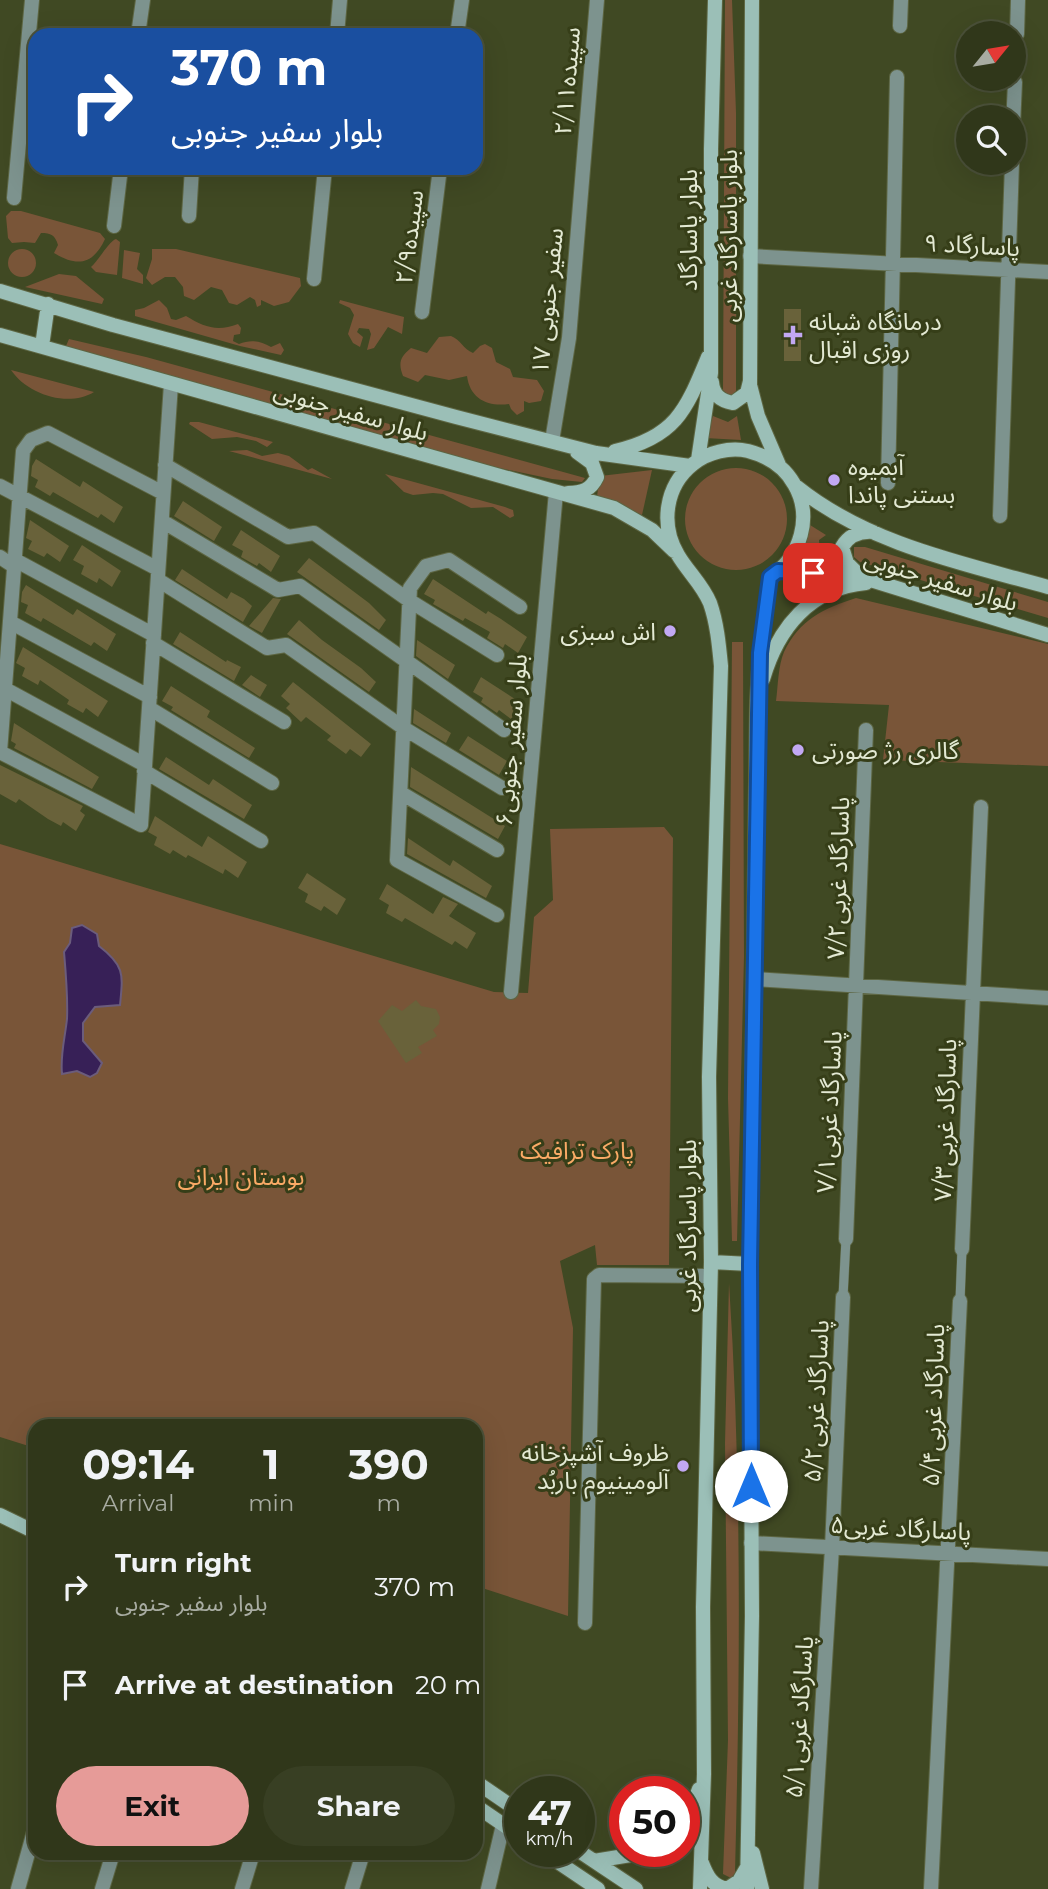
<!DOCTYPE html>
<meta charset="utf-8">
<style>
body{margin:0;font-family:Montserrat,"Noto Sans Arabic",sans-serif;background:#383f23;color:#f1f3f6;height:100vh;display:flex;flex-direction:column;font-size:26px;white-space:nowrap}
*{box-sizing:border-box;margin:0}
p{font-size:23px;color:#a8aca2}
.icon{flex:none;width:38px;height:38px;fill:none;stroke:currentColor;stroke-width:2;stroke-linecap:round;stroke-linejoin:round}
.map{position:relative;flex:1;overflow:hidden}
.details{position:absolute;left:28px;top:1419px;width:455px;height:441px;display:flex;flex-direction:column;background:#30371a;border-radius:21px;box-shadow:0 7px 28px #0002,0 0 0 2px #4b5139}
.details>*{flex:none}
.top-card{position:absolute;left:28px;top:28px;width:455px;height:147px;border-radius:21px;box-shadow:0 7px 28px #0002,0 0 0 2px #4b5139;background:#1a4fa0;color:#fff;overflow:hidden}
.needle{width:46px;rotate:60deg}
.tools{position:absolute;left:956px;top:21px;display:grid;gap:14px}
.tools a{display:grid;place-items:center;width:70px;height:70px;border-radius:50%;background:#30371a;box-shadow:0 7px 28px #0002,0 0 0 2px #4b5139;font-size:35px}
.speed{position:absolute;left:504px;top:1776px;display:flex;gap:14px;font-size:35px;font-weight:700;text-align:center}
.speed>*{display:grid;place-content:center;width:91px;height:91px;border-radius:50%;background:#30371a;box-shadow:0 7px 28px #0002,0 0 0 2px #4b5139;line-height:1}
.speed small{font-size:18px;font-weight:400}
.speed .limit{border:10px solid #d22;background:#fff;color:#111}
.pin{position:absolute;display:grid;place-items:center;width:60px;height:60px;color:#fff;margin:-30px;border-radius:14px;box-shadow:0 4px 10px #0006}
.me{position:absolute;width:77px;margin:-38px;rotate:0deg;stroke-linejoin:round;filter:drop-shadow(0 0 5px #0008)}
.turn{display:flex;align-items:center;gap:24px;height:147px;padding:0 28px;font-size:32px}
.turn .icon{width:91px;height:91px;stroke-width:2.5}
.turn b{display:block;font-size:49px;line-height:60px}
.eta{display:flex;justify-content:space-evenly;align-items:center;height:119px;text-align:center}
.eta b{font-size:42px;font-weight:700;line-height:49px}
.action{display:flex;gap:14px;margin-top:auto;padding:14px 28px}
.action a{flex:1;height:80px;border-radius:42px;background:#e69b98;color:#111;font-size:28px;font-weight:700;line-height:80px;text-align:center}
.action a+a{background:#383f23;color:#f1f3f6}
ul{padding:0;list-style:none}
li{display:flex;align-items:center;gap:21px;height:98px;padding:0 28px}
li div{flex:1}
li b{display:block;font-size:26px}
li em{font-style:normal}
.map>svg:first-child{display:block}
</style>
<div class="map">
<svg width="1048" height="1889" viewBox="0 0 1048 1889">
<rect width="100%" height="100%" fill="#404923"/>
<path fill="#795538" d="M 725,0 L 732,0 L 736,113 L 736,391 L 730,397 L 723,390 Z
M 11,211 L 21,211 L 100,233 L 105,239 C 93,265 77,267 54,253 L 58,245 C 55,235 51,233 41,233 L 35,243 L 24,242 L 12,243 L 8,238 L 6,216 Z
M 116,239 L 120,242 L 117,275 L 96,272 L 91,267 C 99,260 109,241 116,239 Z
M 152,249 L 176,249 L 300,278 L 301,286 L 289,302 L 274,306 L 261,300 L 261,305 L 257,307 L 255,300 L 250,297 L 237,305 L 229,303 L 222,290 L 211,287 L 194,300 L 184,296 L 183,287 L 175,277 L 165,277 L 152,285 L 146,278 L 152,259 Z
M8 263a14 14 0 1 1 28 0a14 14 0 1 1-28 0Z
M 124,250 L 140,253 L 137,269 L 143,275 L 143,284 L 122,278 Z
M 59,274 L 76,276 L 104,299 L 102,304 L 25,287 Z
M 159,300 L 167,308 L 171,319 L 176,320 L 186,316 C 204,327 217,332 238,324 L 241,328 L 240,334 L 234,335 L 233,341 L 239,344 C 251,339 260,341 271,347 L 280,343 L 284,350 L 281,355 L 240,346 L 135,316 L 135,310 L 144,308 Z
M 340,300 L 404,317 L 402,334 L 388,327 L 374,348 L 367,350 L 371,334 L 369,329 L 359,328 L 357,332 L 363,337 L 360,347 L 353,343 L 348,334 L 354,315 L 350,308 L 339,303 Z
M 451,336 C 461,340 463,349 473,353 L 480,346 L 485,344 L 492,348 L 496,362 L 510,369 L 513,377 L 537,380 L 544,391 L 541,401 L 529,403 L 524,401 L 524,411 L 517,415 L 511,409 L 509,404 C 488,407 470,399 467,376 L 449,380 L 425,375 L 418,382 L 403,376 C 398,363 400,357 411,348 L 427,353 L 439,337 Z
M 69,339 L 146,357 L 585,478 L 582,482 L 552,479 L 495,467 L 66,346 Z
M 11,370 L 94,392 C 68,408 27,394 11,370 Z
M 713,416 L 728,422 L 737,416 L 741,440 L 705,438 Z
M 190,422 L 199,422 L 273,442 L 267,447 L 256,441 L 237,437 L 212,439 L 189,424 Z
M 247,450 L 262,456 L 278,453 L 289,456 L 308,470 L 312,468 L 332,479 L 229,451 Z
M685 519a51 51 0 1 1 102 0a51 51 0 1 1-102 0Z
M 652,470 L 642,515 L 597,496 L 600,476 Z
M 385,474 L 505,507 L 513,510 L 514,516 L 510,518 L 493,507 L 471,508 L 443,494 L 433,493 L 413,495 L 404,492 Z
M 810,525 L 826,535 L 819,540 L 820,563 L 802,561 Z
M 854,547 L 865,547 L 1048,602 L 1048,618 L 860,562 L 854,557 Z
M 856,598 L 1048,644 L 1048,766 L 883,760 L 889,705 L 776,701 C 778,686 778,666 784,652 C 799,620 824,608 856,598 Z
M 732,642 L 743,642 L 744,956 L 737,1241 L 732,1241 L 728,1098 Z
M 664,827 L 673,838 L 669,1265 L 597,1265 L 595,1245 L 560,1261 L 573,1328 L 568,1616 L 476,1586 L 476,1426 L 35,1426 L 35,1448 L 0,1437 L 0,844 L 494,992 L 528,993 L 534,917 L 553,900 L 550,829 Z
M 729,1283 C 742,1480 740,1676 735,1873 L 731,1878 L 723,1874 L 728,1740 L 725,1443 Z"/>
<path fill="#372057" stroke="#6b5c7c" stroke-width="2" d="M 82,925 L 97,934 L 99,946 C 125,966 123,974 120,1005 L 95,1007 L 83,1023 L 83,1041 L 102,1063 L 97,1073 L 90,1077 L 77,1071 L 62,1074 C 60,1055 65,1038 67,1019 C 68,996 66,975 64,952 L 70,943 L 72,928 Z"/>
<path fill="#69623a" d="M 784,309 L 801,309 L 801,361 L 784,361 Z
M 36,459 L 80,487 L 83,481 L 123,507 L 114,523 L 101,514 L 98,518 L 53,492 L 50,496 L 35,487 L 38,480 L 31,476 L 32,466 Z
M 183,501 L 222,527 L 214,541 L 174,516 Z
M 30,520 L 69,546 L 60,562 L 47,553 L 44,557 L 28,549 L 32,541 L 26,538 Z
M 241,530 L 280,556 L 271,572 L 259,563 L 257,566 L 241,557 L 243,551 L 232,545 Z
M 82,545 L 121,571 L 112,587 L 99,578 L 97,583 L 81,574 L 84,566 L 73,560 Z
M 309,558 L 369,603 L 386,620 L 379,630 L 297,572 Z
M 182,569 L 227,599 L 231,592 L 244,599 L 252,606 L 243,622 L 175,580 Z
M 433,579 L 486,614 L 488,611 L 501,619 L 527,637 L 518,653 L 505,644 L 503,648 L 487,638 L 490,632 L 465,618 L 463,621 L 433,604 L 435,600 L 424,594 Z
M 26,585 L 73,615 L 77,609 L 116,634 L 107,651 L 94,642 L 91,646 L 43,618 L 41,622 L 25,613 L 28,605 L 21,602 L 22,592 Z
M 273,598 L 281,599 L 262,633 L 249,626 Z
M 299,620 L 322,640 L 361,668 L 376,682 L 369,692 L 287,634 Z
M 180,632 L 226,662 L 227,660 L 241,667 L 234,681 L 173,644 Z
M 417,640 L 455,665 L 448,679 L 416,656 Z
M 23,647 L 108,701 L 98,717 L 86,708 L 83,713 L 67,704 L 69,700 L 40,680 L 38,685 L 22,676 L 25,668 L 16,663 Z
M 251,675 L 267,685 L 260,697 L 242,685 Z
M 481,677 L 521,703 L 511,719 L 499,710 L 497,713 L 481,702 L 483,698 L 473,692 Z
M 293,682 L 371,744 L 361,757 L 350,749 L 346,754 L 327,740 L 331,736 L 306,717 L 301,722 L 286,708 L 290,704 L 281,696 Z
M 171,686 L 210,711 L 207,717 L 255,748 L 249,758 L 171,710 L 173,707 L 162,701 Z
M 414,709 L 451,733 L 446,743 L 413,723 Z
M 14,723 L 99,777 L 92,789 L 14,748 L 16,744 L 11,741 Z
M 468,736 L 507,761 L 499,775 L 459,750 Z
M 166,757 L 209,785 L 213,779 L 252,805 L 244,819 L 159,769 Z
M 0,765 L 83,806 L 80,811 L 85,815 L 76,831 L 63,822 L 61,826 L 48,819 L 19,799 L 16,803 L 0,794 Z
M 411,767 L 505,826 L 498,839 L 410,787 Z
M 155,816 L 202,847 L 208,836 L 247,862 L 238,878 L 225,869 L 223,874 L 188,855 L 186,858 L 173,850 L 170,854 L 154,845 L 157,837 L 148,832 Z
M 408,838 L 450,866 L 453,860 L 492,886 L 486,898 L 407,854 Z
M 307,873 L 346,899 L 337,915 L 324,906 L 321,911 L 305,902 L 308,894 L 298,888 Z
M 387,884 L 433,914 L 443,897 L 458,904 L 449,916 L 476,933 L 467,949 L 455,941 L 452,945 L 405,918 L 402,922 L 386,913 L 389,905 L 379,899 Z
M 416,1000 L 421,1006 L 436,1009 L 440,1017 L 439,1024 L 433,1030 L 437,1036 L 418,1047 L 422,1053 L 406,1063 L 378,1021 L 392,1005 L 402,1011 Z"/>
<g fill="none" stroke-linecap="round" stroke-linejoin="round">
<g stroke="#5d6643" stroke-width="10">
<path id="lane" d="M 843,1297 L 846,1239
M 960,1301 L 962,1249"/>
</g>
<g stroke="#5d6643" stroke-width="16">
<path id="street" d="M 900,26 L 901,0
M 1017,34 L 1018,0
M 138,35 L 143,0
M 337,35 L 340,0
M 457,35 L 462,0
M 1013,127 L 1015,82
M 14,198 L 32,0
M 189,216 L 192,168
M 114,226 L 121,168
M 750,256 L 1048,272
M 314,279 L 325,168
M 422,312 L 440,168
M 552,441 L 569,338 L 597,0
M 165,465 L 288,537 L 314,533 L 410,601 L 497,655
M 888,483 L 897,77
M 0,486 L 158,569
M 1000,516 L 1012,163
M 162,521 L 278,590 L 300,586 L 504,730
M 0,557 L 15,567
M 15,560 L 154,635
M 158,580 L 267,648 L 286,645 L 405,729 L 502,788
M 10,622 L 150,697
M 153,643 L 284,722
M 5,689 L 145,765
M 149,708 L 272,783
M 0,752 L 141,825 L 171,384
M 0,752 L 23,451 L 31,440 L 48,433 L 163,493
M 144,771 L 261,841
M 401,793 L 497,850
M 497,915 L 397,860 L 410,588 L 426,566 L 449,560 L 520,607
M 755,979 L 1048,998
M 511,992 L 556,492
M 846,1239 L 866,730
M 962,1249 L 981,807
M 751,1543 L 1048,1559
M 585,1623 L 594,1279 L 599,1275 L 710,1276
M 18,1889 L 35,1828
M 102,1889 L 113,1853
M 242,1889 L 253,1853
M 352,1889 L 363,1853
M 488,1889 L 503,1825
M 811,1889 L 832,1548 L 843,1297
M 931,1889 L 960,1301"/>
</g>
<g stroke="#5d6643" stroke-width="16">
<path id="secondary" d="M 752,0 L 750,385 L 758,416 L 779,465
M 0,291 L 113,325 L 456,417 L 596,453 L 690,466
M 0,335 L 614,508 L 652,530 L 674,551
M 42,346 L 48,304
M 712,382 C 713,395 721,401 733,403 L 747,393 L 750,381
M 615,451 C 676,437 686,410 708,357
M 698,460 L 711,373 L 711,149 L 715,0
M 797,487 C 868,544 962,563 1048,587
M 568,493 C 582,493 591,490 597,477 L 592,463 L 577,452
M 778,571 L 861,577 L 1048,635
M 861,577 L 847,563 L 842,547 C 849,535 860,531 873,532
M 763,679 C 778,628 810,588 866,583
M 711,1262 L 750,1264
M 0,1515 L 35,1532
M 476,1782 L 520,1812
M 476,1806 L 520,1836
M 684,1829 L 699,1789
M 579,1851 L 636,1889
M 543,1852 L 598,1889
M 753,1853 L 762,1889
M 594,1861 L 649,1852
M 702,1863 C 707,1876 712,1886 727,1889 L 739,1881 L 746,1869
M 700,1889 L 704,1774 L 703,1607 L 711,1262 L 709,1077 L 721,666 C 719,645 717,623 710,603 C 702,584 688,572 678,555 C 660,525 665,486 693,464 C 708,452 730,447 748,451 C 767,456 784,466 794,484 C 813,516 801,557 770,577 L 760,653 L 757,701 L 750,1264 L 752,1616 L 747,1889"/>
</g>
<use href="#lane" stroke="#7d938e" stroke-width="9"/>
<use href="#street" stroke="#7d938e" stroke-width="14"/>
<use href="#secondary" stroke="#9bbfb7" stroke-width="14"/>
</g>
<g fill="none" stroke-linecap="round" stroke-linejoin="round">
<g stroke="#114b97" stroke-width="18">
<path id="route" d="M 751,1486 L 750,1264 L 760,653 L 770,577 L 778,571 L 813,573"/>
</g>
<use href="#route" stroke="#1a73e8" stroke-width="12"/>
</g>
<g fill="#c2a8f3" stroke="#363e18" stroke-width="2.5">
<path d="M789.5 324.5h7v7h7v7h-7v7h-7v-7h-7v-7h7z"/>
<circle cx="834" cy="480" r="7"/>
<circle cx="670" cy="631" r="7"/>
<circle cx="798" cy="750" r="7"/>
<circle cx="683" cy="1466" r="7"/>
</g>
<g text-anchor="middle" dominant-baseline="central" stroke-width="6" stroke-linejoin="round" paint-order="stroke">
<g font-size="24" fill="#e3e9d3" stroke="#363e18">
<text transform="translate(567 81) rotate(-85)">سپیده۲/۱۱</text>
<text transform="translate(688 230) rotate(-90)">بلوار پاسارگاد</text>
<text transform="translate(728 236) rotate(-90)">بلوار پاسارگاد غربی</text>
<text transform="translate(409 237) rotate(-83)">سپیده۲/۹</text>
<text transform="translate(972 245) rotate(3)">پاسارگاد ۹</text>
<text transform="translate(547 301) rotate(-84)">سفیر جنوبی ۱۷</text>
<text transform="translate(351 411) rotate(16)">بلوار سفیر جنوبی</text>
<text transform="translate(941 580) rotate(17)">بلوار سفیر جنوبی</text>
<text transform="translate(511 740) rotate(-85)">بلوار سفیر جنوبی۶</text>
<text transform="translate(838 878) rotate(-88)">پاسارگاد غربی۷/۲</text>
<text transform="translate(829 1112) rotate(-87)">پاسارگاد غربی۷/۱</text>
<text transform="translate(945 1120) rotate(-88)">پاسارگاد غربی۷/۳</text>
<text transform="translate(687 1226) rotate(-90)">بلوار پاسارگاد غربی</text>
<text transform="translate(816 1401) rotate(-87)">پاسارگاد غربی۵/۲</text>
<text transform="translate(933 1405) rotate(-88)">پاسارگاد غربی۵/۴</text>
<text transform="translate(901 1528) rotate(3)">پاسارگاد غربی۵</text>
<text transform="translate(799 1717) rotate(-86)">پاسارگاد غربی۵/۱</text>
</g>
<g font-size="24" fill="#e3e9d3" stroke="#363e18" text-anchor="start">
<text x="809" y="321">درمانگاه شبانه<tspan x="809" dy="28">روزی اقبال</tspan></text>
<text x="848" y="466">آبمیوه<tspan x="848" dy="28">بستنی پاندا</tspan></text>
<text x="656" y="631" text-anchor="end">اش سبزی</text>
<text x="812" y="750">گالری رژ صورتی</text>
<text x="669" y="1452" text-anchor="end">ظروف آشپزخانه<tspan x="669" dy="28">آلومینیوم باربُد</tspan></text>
</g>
<g font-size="24" fill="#faaa66" stroke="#363e18">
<text x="577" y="1150">پارک ترافیک</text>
<text x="241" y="1176">بوستان ایرانی</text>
</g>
</g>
</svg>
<div class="tools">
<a><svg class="needle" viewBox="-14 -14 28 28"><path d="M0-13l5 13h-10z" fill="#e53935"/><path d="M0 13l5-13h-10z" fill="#a8aca2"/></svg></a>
<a><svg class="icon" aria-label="search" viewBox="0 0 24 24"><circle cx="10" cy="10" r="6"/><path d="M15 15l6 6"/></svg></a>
</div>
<div class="speed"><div>47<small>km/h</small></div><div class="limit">50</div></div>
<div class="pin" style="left:813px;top:573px;background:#d93025"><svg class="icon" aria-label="arrive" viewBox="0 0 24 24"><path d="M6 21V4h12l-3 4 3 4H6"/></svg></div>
<svg class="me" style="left:751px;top:1486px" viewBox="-20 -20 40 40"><circle r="19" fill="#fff"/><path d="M0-13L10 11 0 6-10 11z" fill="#1a73e8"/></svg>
<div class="top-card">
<div class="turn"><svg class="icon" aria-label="right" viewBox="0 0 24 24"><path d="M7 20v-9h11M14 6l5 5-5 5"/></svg><div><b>370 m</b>بلوار سفیر جنوبی</div></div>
</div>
<section class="details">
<div class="eta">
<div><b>09:14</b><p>Arrival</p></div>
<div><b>1</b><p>min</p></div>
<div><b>390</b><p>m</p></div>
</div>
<ul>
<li><svg class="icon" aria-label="right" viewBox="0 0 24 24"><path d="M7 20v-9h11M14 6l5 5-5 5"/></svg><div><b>Turn right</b><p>بلوار سفیر جنوبی</p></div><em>370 m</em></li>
<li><svg class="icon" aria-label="arrive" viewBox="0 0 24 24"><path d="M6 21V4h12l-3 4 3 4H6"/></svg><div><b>Arrive at destination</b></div><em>20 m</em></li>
</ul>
<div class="action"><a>Exit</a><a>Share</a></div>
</section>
</div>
